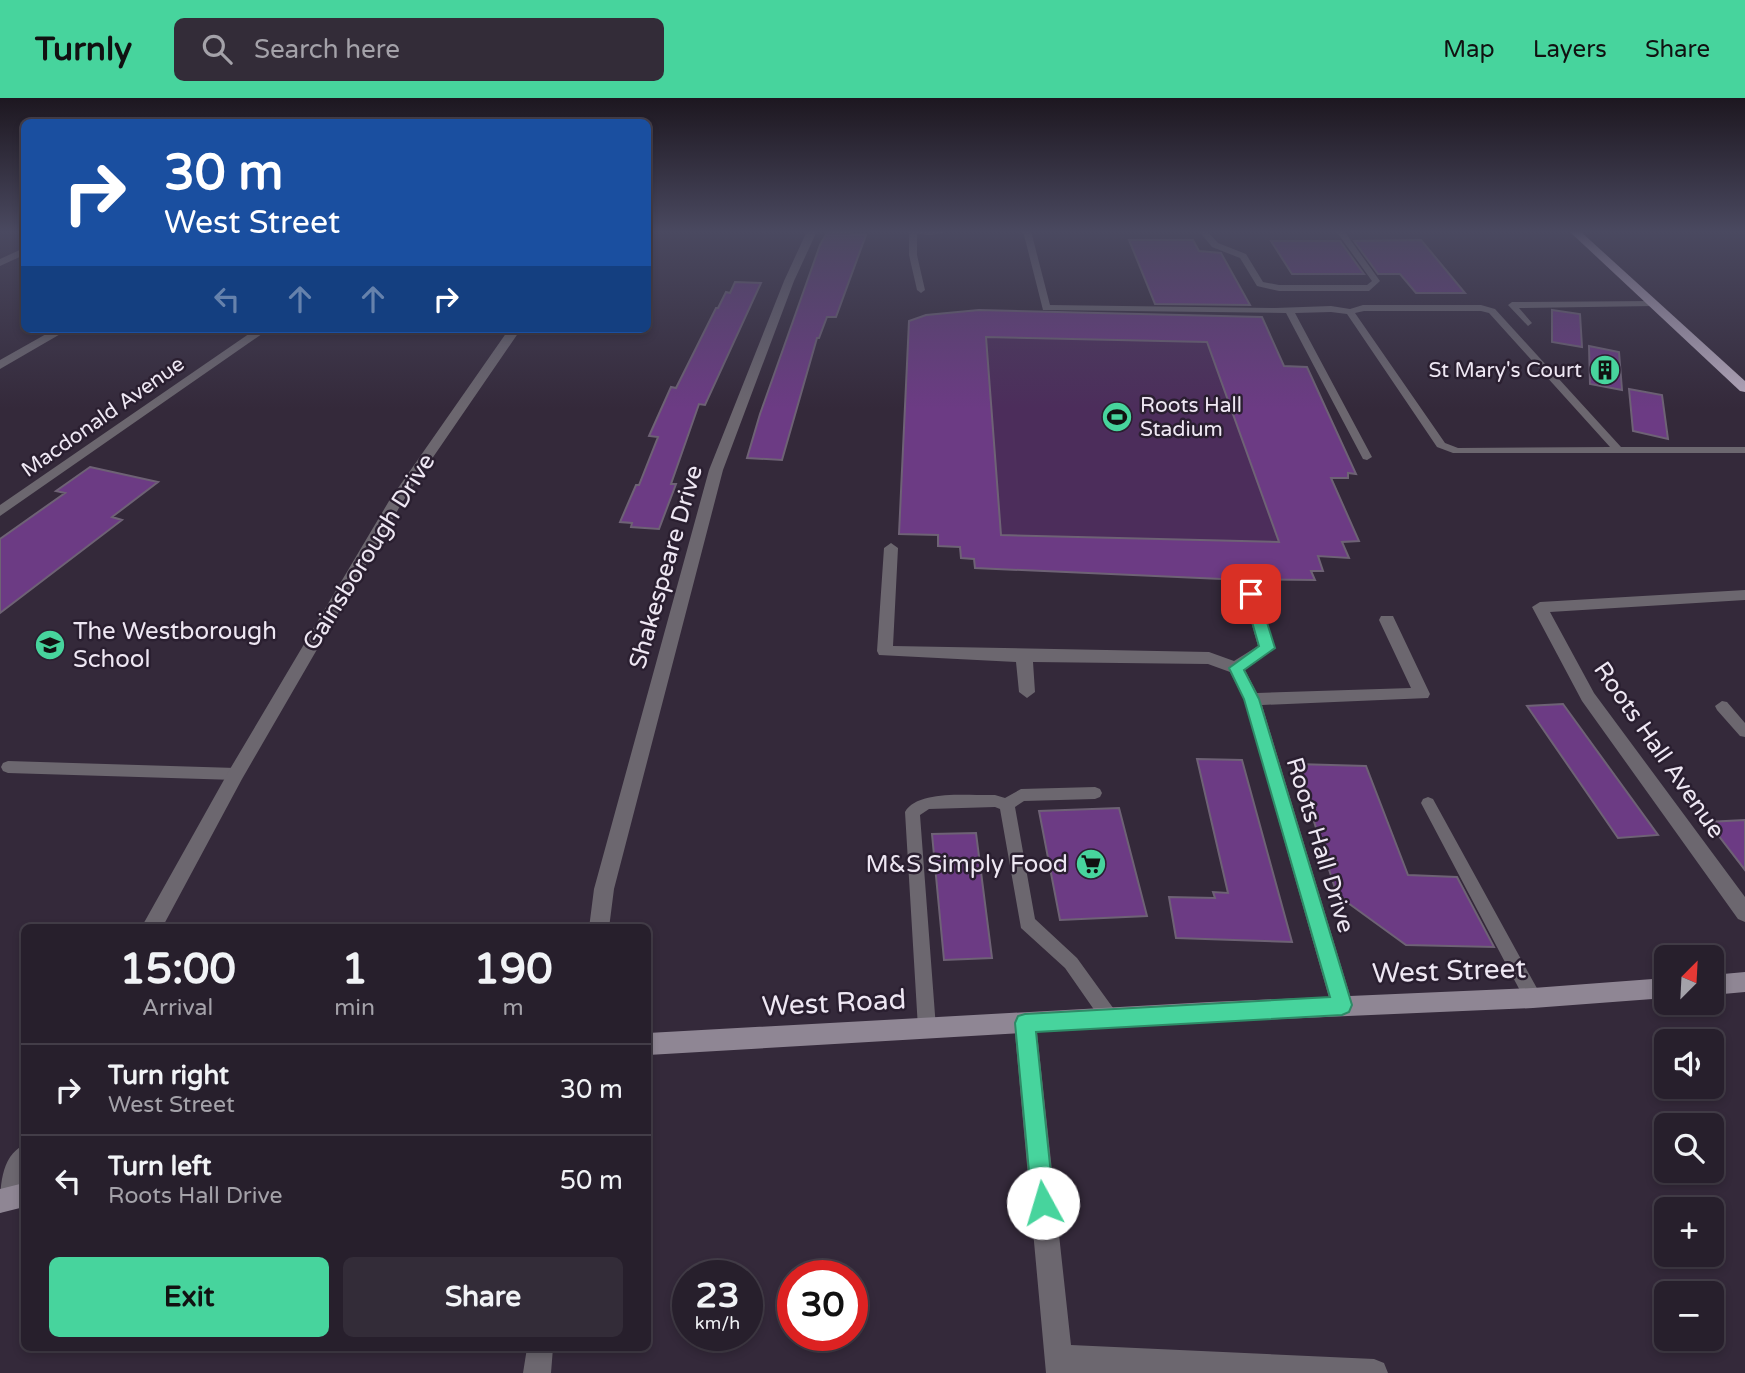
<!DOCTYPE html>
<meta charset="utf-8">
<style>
body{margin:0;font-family:"Varela Round",sans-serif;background:#332c38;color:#f1f3f6;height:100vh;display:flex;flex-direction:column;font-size:26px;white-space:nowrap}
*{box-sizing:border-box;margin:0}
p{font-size:23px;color:#a4a2a9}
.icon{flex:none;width:38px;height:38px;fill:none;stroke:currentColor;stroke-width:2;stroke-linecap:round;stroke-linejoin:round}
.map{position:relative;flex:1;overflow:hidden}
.sheet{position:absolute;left:21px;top:826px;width:630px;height:427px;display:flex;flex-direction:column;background:#271f2c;border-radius:10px;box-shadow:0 4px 10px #0003,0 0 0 2px #433d48}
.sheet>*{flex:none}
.guide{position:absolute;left:21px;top:21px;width:630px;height:214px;border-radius:10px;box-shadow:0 4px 10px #0003,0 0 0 2px #433d48;background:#1a4fa0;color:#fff;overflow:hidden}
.needle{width:46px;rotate:24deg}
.fabs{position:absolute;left:1654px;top:847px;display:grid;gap:14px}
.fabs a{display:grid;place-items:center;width:70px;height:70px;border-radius:10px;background:#271f2c;box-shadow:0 4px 10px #0003,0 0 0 2px #433d48;font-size:35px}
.speed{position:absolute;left:672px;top:1162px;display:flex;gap:14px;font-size:35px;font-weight:700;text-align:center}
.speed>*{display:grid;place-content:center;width:91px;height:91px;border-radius:50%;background:#271f2c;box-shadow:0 4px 10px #0003,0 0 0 2px #433d48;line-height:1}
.speed small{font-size:18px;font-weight:400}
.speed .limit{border:10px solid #d22;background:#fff;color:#111}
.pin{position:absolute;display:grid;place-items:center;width:60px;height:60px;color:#fff;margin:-30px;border-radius:14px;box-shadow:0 4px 10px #0006}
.me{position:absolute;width:77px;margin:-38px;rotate:354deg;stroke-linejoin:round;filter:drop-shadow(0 0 5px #0008)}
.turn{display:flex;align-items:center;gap:24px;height:147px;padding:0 28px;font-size:32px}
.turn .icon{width:91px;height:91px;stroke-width:2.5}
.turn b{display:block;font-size:49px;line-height:60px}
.lanes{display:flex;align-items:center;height:66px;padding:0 28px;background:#0003;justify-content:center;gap:35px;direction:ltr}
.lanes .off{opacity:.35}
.eta{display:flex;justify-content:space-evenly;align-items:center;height:119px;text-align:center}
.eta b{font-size:42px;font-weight:700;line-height:49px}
.primary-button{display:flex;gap:14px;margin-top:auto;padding:14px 28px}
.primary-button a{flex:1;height:80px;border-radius:10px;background:#47d49d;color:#111;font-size:28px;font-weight:700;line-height:80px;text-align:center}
.primary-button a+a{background:#332c38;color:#f1f3f6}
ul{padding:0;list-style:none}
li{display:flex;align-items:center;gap:21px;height:91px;padding:0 28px;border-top:2px solid #433d48}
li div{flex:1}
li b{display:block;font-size:26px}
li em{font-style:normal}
header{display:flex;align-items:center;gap:42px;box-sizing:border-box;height:98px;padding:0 35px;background:#47d49d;color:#111}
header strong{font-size:33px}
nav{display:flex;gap:38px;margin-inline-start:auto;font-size:24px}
.search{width:490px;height:63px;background:#332c38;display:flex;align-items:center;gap:18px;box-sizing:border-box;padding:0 24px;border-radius:10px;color:#a4a2a9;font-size:26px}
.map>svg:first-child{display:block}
</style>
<header>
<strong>Turnly</strong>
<div class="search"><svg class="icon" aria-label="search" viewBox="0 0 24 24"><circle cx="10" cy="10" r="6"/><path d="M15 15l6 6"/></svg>Search here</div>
<nav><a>Map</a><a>Layers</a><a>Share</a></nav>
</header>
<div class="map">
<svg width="1745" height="1275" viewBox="0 0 1745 1275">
<rect width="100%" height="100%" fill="#34293a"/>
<path fill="#4c2d5b" d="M 1262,219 L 1284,268 L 1307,269 L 1356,376 L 1348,375 L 1348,380 L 1332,380 L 1359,443 L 1342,444 L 1349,460 L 1318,459 L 1323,473 L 1311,473 L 1315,482 L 1222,481 L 975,470 L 974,461 L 961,460 L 959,449 L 938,448 L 937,437 L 899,436 L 909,223 Z"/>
<path fill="#6c3b84" stroke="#6e6275" stroke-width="2" fill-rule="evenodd" d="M 828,133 L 866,137 L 836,219 L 827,219 L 819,240 L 817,240 L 782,362 L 747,360 L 760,316 L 820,147 Z
M 1129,142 L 1193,142 L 1199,153 L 1221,155 L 1250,207 L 1155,206 Z
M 1421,142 L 1465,195 L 1416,195 L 1400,176 L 1378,176 L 1354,143 Z
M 1271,143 L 1340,143 L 1364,176 L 1292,176 Z
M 735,184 L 761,185 L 705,307 L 699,306 L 671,386 L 676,386 L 659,431 L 631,429 L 632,425 L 620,424 L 636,387 L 639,387 L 658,339 L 649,338 L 671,289 L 676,290 L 716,210 L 718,210 L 726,194 L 730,195 Z
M 979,212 L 1262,219 L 1284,268 L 1307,269 L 1356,376 L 1348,375 L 1348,380 L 1331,380 L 1359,443 L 1342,444 L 1349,460 L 1318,458 L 1323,473 L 1311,473 L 1315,482 L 1222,481 L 975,470 L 974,461 L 961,460 L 960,449 L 938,448 L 938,437 L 899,436 L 909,223 L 926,217 ZM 986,239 L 1207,244 L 1279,444 L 1001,437 Z
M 1552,212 L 1580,216 L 1582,249 L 1552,244 Z
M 1589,248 L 1619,254 L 1622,292 L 1590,286 Z
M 1629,291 L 1662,297 L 1668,341 L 1633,333 Z
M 90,369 L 158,384 L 112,419 L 122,422 L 0,515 L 0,441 L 65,395 L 56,393 Z
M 1563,606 L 1658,737 L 1618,740 L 1527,608 Z
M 1197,661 L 1242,662 L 1292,844 L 1176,840 L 1169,799 L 1215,800 L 1213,794 L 1228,795 Z
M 1296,666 L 1366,668 L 1408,777 L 1457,779 L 1494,849 L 1406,847 L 1337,797 Z
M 1119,710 L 1147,818 L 1060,822 L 1039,713 Z
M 1745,722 L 1745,772 L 1708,724 Z
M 976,735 L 992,860 L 944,862 L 932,736 Z"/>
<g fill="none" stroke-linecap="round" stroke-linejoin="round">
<path fill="#6c676f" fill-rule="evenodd" d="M 909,133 L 917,133 L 917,157 L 925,192 L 921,195 L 917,192 L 909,157 Z
M 1023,133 L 1031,133 L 1050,207 L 1275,210 L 1331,208 L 1350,211 L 1363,207 L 1481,207 L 1495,211 L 1621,349 L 1745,349 L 1745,355 L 1453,355 L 1437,349 L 1347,216 L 1331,214 L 1295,215 L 1372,359 L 1367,362 L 1363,361 L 1286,215 L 1043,212 ZM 1364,213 L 1481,213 L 1489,215 L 1610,349 L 1458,350 L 1445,345 L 1355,215 Z
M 1199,133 L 1207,133 L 1218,145 L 1246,156 L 1263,184 L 1279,187 L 1367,187 L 1372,183 L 1336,133 L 1344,133 L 1380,183 L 1369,193 L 1279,193 L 1257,188 L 1240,160 L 1212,149 Z
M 1651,203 L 1654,204 L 1654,208 L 1519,210 L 1532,225 L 1528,228 L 1508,207 L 1512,204 Z
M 1722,603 L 1727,604 L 1745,625 L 1745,639 L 1740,638 L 1717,612 L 1715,608 Z
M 8,663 L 236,670 L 241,672 L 243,676 L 241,680 L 236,682 L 8,675 L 3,673 L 1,669 L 3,665 Z
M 1095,689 L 1100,691 L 1102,695 L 1100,699 L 1095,701 L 1024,703 L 1015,709 L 1035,821 L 1077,860 L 1116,914 L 1119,920 L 1116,926 L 1110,928 L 1104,926 L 1065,870 L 1021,830 L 1000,711 L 995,709 L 929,711 L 920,717 L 936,930 L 933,936 L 927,938 L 921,936 L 918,930 L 905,714 C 918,691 971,698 995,697 L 1005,700 L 1021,691 Z
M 1428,699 L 1433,701 L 1539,894 L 1542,900 L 1539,906 L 1533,908 L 1527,906 L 1421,705 L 1423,701 Z"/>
<path fill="#6c676f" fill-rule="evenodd" d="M 807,133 L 817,133 L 794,183 L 723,372 L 614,791 L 609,830 L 589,830 L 594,791 L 709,372 L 784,183 Z
M 24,150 L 24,157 L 0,168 L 0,161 Z
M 55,231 L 69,231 L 0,271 L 0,262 Z
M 256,231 L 269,231 L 0,418 L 0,407 Z
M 509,231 L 521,231 L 403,403 L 242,681 L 162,830 L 141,830 L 230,671 L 389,403 Z
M 891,445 L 898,450 L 893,548 L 1209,554 L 1234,563 L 1258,548 L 1243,496 L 1251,491 L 1259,496 L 1275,550 L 1245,572 L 1257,595 L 1411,590 L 1379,522 L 1381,518 L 1393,518 L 1430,596 L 1428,600 L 1262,607 L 1353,907 L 1350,914 L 1342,917 L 1334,914 L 1331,907 L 1244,601 L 1230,574 L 1208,566 L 1033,564 L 1035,594 L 1027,600 L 1019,594 L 1016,564 L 879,557 L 877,553 L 884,450 Z
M 1745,492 L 1745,502 L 1550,514 L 1594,595 L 1745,799 L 1745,824 L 1738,821 L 1582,603 L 1532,509 L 1540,504 Z
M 1025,915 L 1033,918 L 1036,925 L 1071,1247 L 1374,1261 L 1384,1265 L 1388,1275 L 1046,1275 L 1014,925 L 1017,918 Z
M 24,1047 C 26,1070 25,1105 0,1115 C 0,1092 0,1058 24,1047 Z
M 527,1250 L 553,1250 L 551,1275 L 523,1275 Z"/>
<path fill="#6c676f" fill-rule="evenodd" d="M 911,133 L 947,133 C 939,138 919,138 911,133 Z"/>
<path fill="#8f8694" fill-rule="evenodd" d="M 1745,874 L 1745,894 L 1712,897 L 1712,877 Z
M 1666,880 L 1666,900 L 1533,910 L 1210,924 L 648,957 L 648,935 L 1210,904 L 1533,890 Z
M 24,1085 L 24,1109 L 0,1115 L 0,1091 Z"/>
<path fill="#b6a9bc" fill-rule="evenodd" d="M 1569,133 L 1580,133 L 1745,283 L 1745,294 L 1740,293 Z"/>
</g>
<linearGradient id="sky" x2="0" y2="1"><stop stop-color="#1d1720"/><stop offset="0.43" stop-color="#4a4960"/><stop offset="1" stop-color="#4a4960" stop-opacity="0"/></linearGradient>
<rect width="1745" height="311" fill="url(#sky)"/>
<path fill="#47d49d" stroke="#2e8a66" stroke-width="2" d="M 1251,491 L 1258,496 L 1275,550 L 1244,572 L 1259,601 L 1352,907 L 1349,914 L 1342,917 L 1036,934 L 1054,1105 L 1051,1113 L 1043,1116 L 1035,1113 L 1032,1105 L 1015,925 L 1018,918 L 1025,916 L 1330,899 L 1244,601 L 1229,570 L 1259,548 L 1244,496 Z"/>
<defs>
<g id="building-disc" transform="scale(1.575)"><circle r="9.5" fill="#47d49d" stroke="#2a1f30"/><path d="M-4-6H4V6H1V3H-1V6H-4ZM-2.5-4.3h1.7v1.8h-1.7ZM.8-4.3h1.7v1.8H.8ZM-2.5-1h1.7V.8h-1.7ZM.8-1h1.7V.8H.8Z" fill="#111"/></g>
<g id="stadium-disc" transform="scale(1.575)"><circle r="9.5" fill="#47d49d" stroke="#2a1f30"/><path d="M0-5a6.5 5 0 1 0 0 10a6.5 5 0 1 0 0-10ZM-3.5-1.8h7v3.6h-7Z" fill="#111"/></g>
<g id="school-disc" transform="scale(1.575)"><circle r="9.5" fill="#47d49d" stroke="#2a1f30"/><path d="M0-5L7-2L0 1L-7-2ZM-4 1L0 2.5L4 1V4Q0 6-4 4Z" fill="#111"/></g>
<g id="supermarket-disc" transform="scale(1.575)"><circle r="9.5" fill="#47d49d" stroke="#2a1f30"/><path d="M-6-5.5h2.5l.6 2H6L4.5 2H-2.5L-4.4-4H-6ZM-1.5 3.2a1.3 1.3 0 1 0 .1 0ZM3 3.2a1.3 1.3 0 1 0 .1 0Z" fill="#111"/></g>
</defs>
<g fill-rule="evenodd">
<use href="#building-disc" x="1605" y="272"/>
<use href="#stadium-disc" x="1117" y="319"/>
<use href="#school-disc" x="50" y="547"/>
<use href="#supermarket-disc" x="1091" y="766"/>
</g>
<g text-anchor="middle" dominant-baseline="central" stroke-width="5" stroke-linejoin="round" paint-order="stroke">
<g font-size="21" fill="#eee7f3" stroke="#2a1f30" text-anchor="end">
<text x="1582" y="272">St Mary's Court</text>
<text x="1140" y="307" text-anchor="start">Roots Hall<tspan x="1140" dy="24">Stadium</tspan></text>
</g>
<g font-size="21" fill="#eee7f3" stroke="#2a1f30">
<text transform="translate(103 319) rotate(-35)">Macdonald Avenue</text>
</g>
<g font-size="24" fill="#eee7f3" stroke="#2a1f30">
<text transform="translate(369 454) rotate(-58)">Gainsborough Drive</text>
<text transform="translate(666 469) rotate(-74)">Shakespeare Drive</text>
<text transform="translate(1659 652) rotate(55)">Roots Hall Avenue</text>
<text transform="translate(1320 747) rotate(73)">Roots Hall Drive</text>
</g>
<g font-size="24" fill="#eee7f3" stroke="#2a1f30" text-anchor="start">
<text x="73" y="533">The Westborough<tspan x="73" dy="28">School</tspan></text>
<text x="1068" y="766" text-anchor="end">M&amp;S Simply Food</text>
</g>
<g font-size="28" fill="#eee7f3" stroke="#2a1f30">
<text transform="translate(1449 873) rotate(-2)">West Street</text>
<text transform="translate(834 905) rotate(-3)">West Road</text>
</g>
</g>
</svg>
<div class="fabs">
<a><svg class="needle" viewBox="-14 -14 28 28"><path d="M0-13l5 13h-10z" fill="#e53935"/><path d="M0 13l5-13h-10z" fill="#a4a2a9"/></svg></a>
<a><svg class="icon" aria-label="sound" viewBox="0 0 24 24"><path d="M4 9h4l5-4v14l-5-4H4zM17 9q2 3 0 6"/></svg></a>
<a><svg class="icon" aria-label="search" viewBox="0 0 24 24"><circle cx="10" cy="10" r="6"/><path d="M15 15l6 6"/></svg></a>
<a>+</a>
<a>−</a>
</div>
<div class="speed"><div>23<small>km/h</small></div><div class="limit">30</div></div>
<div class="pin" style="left:1251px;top:496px;background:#d93025"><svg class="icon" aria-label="arrive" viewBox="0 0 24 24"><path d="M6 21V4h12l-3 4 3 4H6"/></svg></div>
<svg class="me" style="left:1043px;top:1105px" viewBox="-20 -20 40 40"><circle r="19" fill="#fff"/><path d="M0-13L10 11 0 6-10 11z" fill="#47d49d"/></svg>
<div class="guide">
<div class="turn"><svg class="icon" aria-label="right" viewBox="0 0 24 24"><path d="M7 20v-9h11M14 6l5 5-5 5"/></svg><div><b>30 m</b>West Street</div></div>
<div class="lanes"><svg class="icon off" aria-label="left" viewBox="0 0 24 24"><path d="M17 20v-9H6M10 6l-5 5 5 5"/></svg><svg class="icon off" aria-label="ahead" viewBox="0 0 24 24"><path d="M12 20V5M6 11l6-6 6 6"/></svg><svg class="icon off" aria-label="ahead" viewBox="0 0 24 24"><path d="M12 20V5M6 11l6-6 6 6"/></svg><svg class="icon" aria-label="right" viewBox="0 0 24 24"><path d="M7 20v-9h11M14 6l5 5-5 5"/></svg></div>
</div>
<section class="sheet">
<div class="eta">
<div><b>15:00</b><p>Arrival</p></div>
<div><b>1</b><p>min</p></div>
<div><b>190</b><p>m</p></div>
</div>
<ul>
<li><svg class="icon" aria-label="right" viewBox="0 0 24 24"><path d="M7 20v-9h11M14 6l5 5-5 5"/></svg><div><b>Turn right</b><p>West Street</p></div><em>30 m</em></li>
<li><svg class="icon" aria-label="left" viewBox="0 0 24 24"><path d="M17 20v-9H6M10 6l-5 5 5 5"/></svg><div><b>Turn left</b><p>Roots Hall Drive</p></div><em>50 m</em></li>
</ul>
<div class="primary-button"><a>Exit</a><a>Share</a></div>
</section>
</div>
